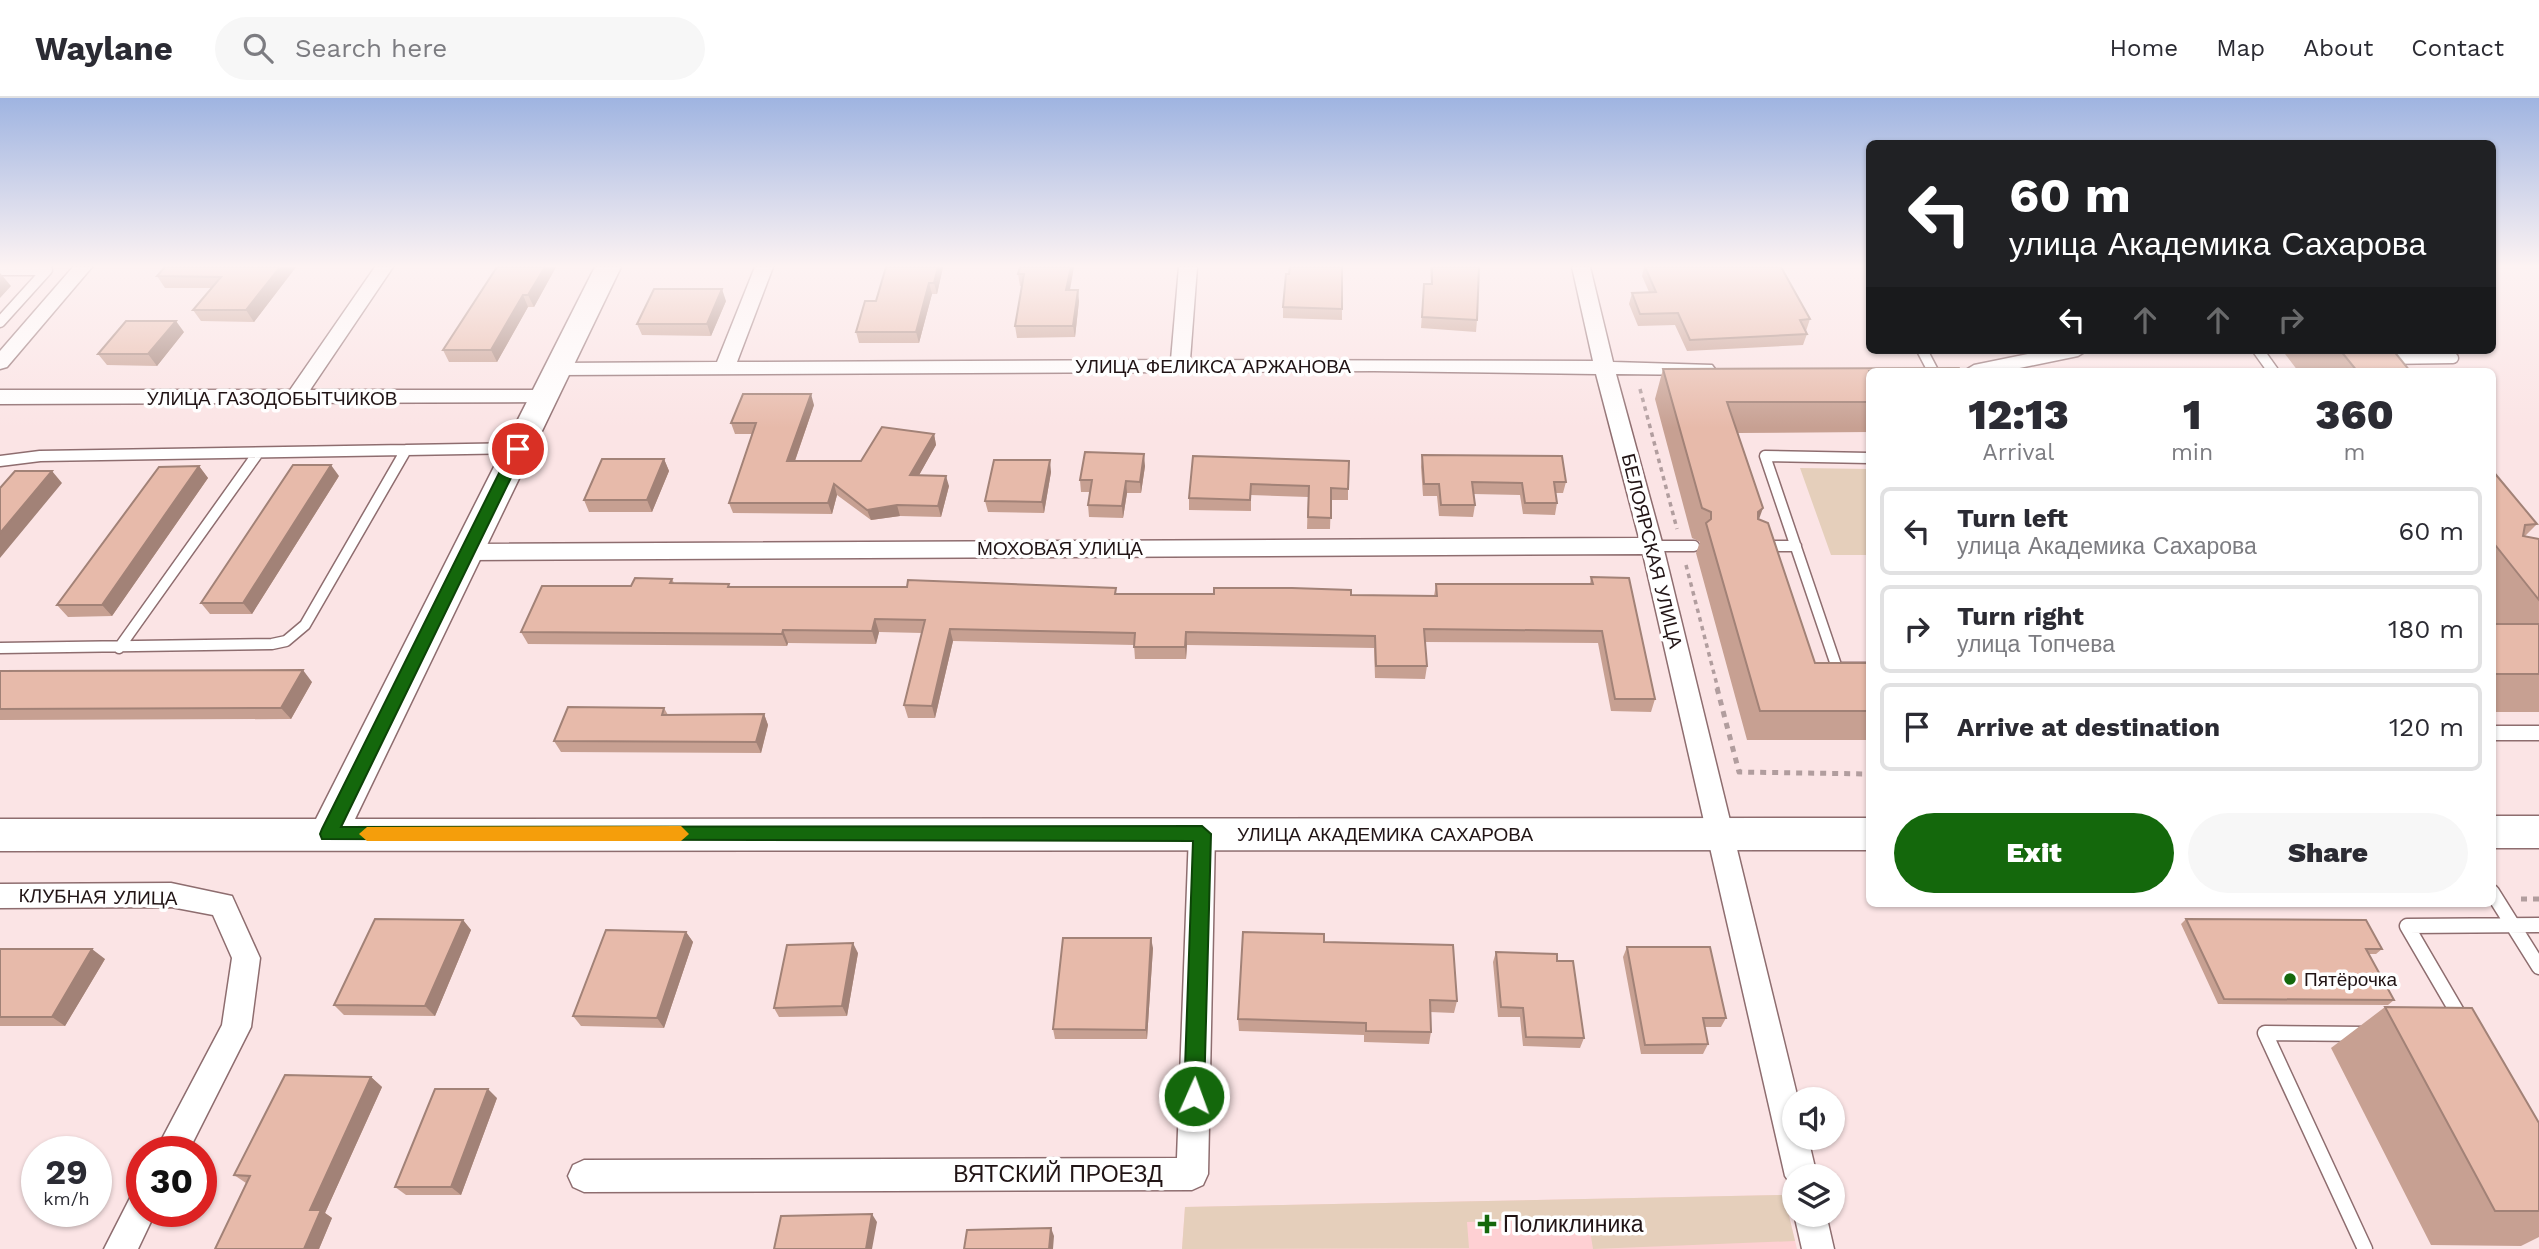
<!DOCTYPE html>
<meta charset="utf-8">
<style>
body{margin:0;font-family:"Work Sans",sans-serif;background:#f7f7f7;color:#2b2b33;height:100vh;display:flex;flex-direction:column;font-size:26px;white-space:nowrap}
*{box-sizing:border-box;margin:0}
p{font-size:23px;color:#7c7c81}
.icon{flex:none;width:38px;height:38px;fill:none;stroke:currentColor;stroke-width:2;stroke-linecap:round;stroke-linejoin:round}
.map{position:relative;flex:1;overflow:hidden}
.details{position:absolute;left:1866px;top:270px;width:630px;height:539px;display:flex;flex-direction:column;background:#fff;border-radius:10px;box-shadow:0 2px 5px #0004}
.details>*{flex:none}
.top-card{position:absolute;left:1866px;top:42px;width:630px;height:214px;border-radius:10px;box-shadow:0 2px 5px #0004;background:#202124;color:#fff;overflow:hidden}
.fabs{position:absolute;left:1782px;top:989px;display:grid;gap:14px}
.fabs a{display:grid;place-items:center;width:63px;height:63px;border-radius:50%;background:#fff;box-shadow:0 2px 5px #0004;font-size:35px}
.speed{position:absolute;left:21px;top:1038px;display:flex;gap:14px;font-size:35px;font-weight:700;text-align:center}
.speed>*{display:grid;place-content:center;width:91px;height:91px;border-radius:50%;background:#fff;box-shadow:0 2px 5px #0004;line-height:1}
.speed small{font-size:18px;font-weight:400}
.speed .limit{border:10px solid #d22;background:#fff;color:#111}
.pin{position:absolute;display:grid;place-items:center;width:60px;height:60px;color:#fff;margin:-30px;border:4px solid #fff;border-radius:50%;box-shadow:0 2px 7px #0007}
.me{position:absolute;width:77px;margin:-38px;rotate:2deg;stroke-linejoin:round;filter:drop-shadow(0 0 5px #0008)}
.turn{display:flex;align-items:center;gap:24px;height:147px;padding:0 28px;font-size:32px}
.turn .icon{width:91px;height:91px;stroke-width:2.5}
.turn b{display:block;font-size:49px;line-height:60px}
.lanes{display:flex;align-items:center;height:66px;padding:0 28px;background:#0003;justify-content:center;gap:35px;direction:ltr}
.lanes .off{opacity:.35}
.eta{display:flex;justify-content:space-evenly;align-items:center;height:119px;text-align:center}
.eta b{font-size:42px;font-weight:800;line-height:49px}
.button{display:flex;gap:14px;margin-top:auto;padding:14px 28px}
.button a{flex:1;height:80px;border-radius:42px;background:#14680c;color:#fff;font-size:28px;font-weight:800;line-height:80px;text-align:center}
.button a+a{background:#f7f7f7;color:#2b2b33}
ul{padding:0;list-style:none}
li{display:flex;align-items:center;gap:21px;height:88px;margin:0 14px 10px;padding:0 14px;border:4px solid #e1e1e2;border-radius:10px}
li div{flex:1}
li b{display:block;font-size:26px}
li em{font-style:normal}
header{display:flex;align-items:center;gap:42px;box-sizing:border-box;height:98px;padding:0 35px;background:#fff;border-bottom:2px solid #e1e1e2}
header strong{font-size:33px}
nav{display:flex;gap:38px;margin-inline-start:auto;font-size:24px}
.search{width:490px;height:63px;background:#f7f7f7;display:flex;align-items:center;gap:18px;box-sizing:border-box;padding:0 24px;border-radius:38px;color:#7c7c81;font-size:26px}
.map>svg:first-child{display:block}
</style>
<header>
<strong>Waylane</strong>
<div class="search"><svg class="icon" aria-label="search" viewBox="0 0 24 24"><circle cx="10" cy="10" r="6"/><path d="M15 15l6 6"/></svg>Search here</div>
<nav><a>Home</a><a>Map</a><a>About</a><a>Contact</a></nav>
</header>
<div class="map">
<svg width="2539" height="1151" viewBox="0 0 2539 1151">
<rect width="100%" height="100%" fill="#fbe4e5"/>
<path fill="#fed0d3" d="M 1784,1097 L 1797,1151 L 1182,1151 L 1185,1109 Z"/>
<path fill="#e5cfbb" d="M 1800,370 L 1869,371 L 1869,457 L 1831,457 Z
M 1784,1097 L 1795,1143 L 1593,1151 L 1588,1120 L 1467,1124 L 1469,1150 L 1182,1151 L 1185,1109 Z"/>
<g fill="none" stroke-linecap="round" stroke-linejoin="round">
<g stroke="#8e6d6f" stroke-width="13">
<path id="lane-far1" d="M 0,172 L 47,172 L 0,224
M 1922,252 L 1933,273
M 2258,252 L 2273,273
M 2383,261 L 2453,260
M 406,352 L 518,350
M 1869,360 L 1765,358 L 1837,570 L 1869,570
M 0,363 L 40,358 L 406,352 L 305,527 L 286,543 L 272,546 L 0,550
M 1652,448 L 1694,448
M 1762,448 L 1796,448
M 119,550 L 258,355"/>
</g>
<g stroke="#8e6d6f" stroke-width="17">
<path id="lane" d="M 2492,635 L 2539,635
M 2492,794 L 2539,869
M 2463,924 L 2407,828 L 2539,827
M 2365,1151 L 2265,935 L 2366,936"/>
</g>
<g stroke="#8e6d6f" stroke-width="3">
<path id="street" d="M 73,169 L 92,169 L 7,269 L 0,271 L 0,253 Z
M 375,169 L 393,169 L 310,292 L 543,292 L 553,299 L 550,304 L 0,306 L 0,292 L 290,292 Z
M 755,169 L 773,169 L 737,264 L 1171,262 L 1179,169 L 1197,169 L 1190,262 L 1593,263 L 1572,169 L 1590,169 L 1613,264 L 1712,267 L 1715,271 L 1705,277 L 1616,276 L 1663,448 L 1798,1001 L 1794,1001 L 1794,1040 L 1808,1040 L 1817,1078 L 1794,1078 L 1794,1091 L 1785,1078 L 1643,456 L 467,462 L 459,460 L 456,454 L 459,448 L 467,446 L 1639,440 L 1596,276 L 1374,273 L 557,277 L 547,271 L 557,265 L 717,264 Z
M 2047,252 L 2088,252 L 2078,258 L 2005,273 L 1964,273 L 1974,267 Z
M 1202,724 L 1211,727 L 1215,735 L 1208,1076 L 1203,1087 L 1192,1092 L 584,1094 L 573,1089 L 568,1078 L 573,1067 L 584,1062 L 1177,1060 L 1189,735 L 1193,727 Z
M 171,785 L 232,798 L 260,860 L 251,929 L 188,1054 L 155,1054 L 222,927 L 232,860 L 213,817 L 171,809 L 0,810 L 0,786 Z
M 142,1093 L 142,1113 L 156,1113 L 138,1151 L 104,1151 L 131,1098 Z
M 1794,1116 L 1826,1116 L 1834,1151 L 1802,1151 Z"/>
</g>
<g stroke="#8e6d6f" stroke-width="3">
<path id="secondary" d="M 595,169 L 621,169 L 355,721 L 1869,720 L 1869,752 L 0,753 L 0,721 L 316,721 Z
M 2492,718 L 2539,718 L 2539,750 L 2492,750 Z"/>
</g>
<path stroke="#b19d9e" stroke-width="3.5" stroke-dasharray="4.5 4.5" stroke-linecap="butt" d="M 1640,291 L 1677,431
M 1686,467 L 1718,591"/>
<path stroke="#b19d9e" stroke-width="5" stroke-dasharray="6 6" stroke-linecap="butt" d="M 1717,590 L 1739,674 L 1869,676
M 2521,801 L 2539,801"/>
<use href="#lane-far1" stroke="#fff" stroke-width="10"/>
<use href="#lane" stroke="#fff" stroke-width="14"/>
<use href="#street" fill="#fff" fill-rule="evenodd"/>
<use href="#secondary" fill="#fff" fill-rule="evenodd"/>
</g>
<path fill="#c7a092" d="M 165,169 L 296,169 L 254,224 L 201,223 L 193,212 L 212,190 L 165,190 L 157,178 Z
M 556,169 L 534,209 L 528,209 L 497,264 L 449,264 L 443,252 Z
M 886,169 L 943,169 L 937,196 L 932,196 L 919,245 L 859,245 L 856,234 L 876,203 Z
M 1020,169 L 1070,192 L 1079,203 L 1075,239 L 1017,240 L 1015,228 L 1022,188 L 1020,188 L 1018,176 Z
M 1430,169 L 1480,169 L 1480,173 L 1478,173 L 1477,222 L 1476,234 L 1421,230 L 1424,186 L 1431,186 Z
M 1644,169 L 1781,169 L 1810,221 L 1806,233 L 1807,236 L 1803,247 L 1687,253 L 1675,227 L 1638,228 L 1629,206 L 1632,195 L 1649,194 L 1642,178 Z
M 1342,183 L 1342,222 L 1283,220 L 1283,209 Z
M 726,203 L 711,238 L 642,237 L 637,226 Z
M 184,234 L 157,268 L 107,267 L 98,256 Z
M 2282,252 L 2393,252 L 2410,273 L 2298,273 Z
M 1663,271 L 1869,273 L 1869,334 L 1737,335 L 1759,421 L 1815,565 L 1869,565 L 1869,642 L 1747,642 L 1696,455 L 1700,444 L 1692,440 L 1655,301 Z
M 814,307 L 795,363 L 861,363 L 934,336 L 936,347 L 919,377 L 949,388 L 941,419 L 900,418 L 871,422 L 837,397 L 832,416 L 733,415 L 729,405 L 753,336 L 735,336 L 731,325 Z
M 1422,357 L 1566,384 L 1563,395 L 1555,395 L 1557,405 L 1555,417 L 1523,416 L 1520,397 L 1474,396 L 1475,407 L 1473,419 L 1439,418 L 1437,398 L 1423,398 L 1421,369 Z
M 1193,358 L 1348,391 L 1348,402 L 1331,402 L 1330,431 L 1307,431 L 1308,399 L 1251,397 L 1251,413 L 1189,412 L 1189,400 Z
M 664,361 L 669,373 L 652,414 L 589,414 L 584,402 Z
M 199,368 L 208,380 L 112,518 L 68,519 L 57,507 Z
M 1145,368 L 1141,395 L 1127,395 L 1123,420 L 1089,419 L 1088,407 L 1090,394 L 1081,394 L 1080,382 Z
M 2492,372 L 2537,426 L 2525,438 L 2539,441 L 2539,614 L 2492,614 Z
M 1051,374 L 1044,415 L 988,414 L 985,403 Z
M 339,378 L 252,516 L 210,516 L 201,505 Z
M 1591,479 L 1655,601 L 1651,614 L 1611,613 L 1598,545 L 1425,544 L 1427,568 L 1425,581 L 1375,580 L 1374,550 L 1187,547 L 1186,561 L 1135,561 L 1134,547 L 953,543 L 935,620 L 908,620 L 904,607 L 922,535 L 879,534 L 876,546 L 788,545 L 787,548 L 528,546 L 521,534 L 631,488 L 672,481 L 674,485 L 731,489 L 1116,496 L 1434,498 L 1436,486 L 1590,486 Z
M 0,573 L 312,584 L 291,621 L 0,622 Z
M 664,610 L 668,617 L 764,616 L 768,627 L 761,655 L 561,654 L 554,643 Z
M 2186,821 L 2382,851 L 2376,856 L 2369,856 L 2394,902 L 2388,907 L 2218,906 L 2181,826 Z
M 463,822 L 471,832 L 435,918 L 344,917 L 334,907 Z
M 686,834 L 693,844 L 664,930 L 581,928 L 573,918 Z
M 1324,844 L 1457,903 L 1454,915 L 1430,914 L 1431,934 L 1429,946 L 1364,944 L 1364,937 L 1239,933 L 1238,921 Z
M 1627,849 L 1726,920 L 1721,929 L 1704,929 L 1708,946 L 1703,956 L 1641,956 L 1623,859 Z
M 1153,850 L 1147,941 L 1055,941 L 1053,931 Z
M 0,851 L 105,861 L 65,928 L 0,928 Z
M 1496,854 L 1557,863 L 1584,940 L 1580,950 L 1523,948 L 1520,919 L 1498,919 L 1493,864 Z
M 858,855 L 847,918 L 779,919 L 774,910 Z
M 2385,909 L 2539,1025 L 2539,1139 L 2521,1148 L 2431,1147 L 2331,950 Z
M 371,979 L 382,989 L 325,1115 L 332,1120 L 319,1151 L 215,1151 L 246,1085 L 234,1077 Z
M 497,1000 L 461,1097 L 406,1097 L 395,1089 Z"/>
<path fill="#a28277" d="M 280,169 L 296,169 L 254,224 L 246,212 Z
M 545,169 L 556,169 L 534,209 L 528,197 Z
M 938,169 L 943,169 L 937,196 L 934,185 Z
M 1071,169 L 1074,169 L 1068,203 L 1066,192 Z
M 0,175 L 11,188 L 0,200 Z
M 929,185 L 932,196 L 919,245 L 916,234 Z
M 722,191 L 726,203 L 711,238 L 707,226 Z
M 1078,192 L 1079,203 L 1075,239 L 1073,228 Z
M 523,197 L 528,209 L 497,264 L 491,252 Z
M 176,223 L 184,234 L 157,268 L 148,256 Z
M 811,296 L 814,307 L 791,374 L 787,363 Z
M 934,336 L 936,347 L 913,388 L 910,377 Z
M 1144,356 L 1145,368 L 1141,395 L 1140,384 Z
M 664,361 L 669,373 L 652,414 L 647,402 Z
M 1050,362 L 1051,374 L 1044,415 L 1042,404 Z
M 331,367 L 339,378 L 252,516 L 243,505 Z
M 199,368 L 208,380 L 112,518 L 102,507 Z
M 52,373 L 62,385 L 0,460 L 0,435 Z
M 946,378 L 949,388 L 941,419 L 938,408 Z
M 1126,383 L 1127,395 L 1123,420 L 1122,408 Z
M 834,386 L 837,397 L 832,416 L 828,405 Z
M 897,407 L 900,418 L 871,422 L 867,412 Z
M 1763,410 L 1752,441 L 1758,414 Z
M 875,521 L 879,534 L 876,546 L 872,533 Z
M 950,531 L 953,543 L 935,620 L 932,608 Z
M 783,532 L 788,545 L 787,548 L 782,536 Z
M 1186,534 L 1187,547 L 1186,561 L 1185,549 Z
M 303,572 L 312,584 L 291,621 L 281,610 Z
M 764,616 L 768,627 L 761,655 L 756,644 Z
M 463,822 L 471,832 L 435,918 L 425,908 Z
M 686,834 L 693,844 L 664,930 L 657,920 Z
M 1151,840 L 1153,850 L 1147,941 L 1146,932 Z
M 853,845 L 858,855 L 847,918 L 842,908 Z
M 92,851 L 105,861 L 65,928 L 52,919 Z
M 371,979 L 382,989 L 325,1115 L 332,1120 L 319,1151 L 304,1151 L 310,1112 Z
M 488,991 L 497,1000 L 461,1097 L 451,1089 Z
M 872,1116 L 877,1124 L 872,1151 L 866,1151 Z
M 1051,1130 L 1054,1138 L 1053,1151 L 1049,1151 Z"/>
<path fill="#e7baaa" stroke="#a28277" stroke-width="2" d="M 165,169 L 280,169 L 246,212 L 193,212 L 221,179 L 157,178 Z
M 497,169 L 545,169 L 528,197 L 523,197 L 491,252 L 443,252 Z
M 886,169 L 938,169 L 934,185 L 929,185 L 916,234 L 856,234 L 865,203 L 876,203 Z
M 1020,169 L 1071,169 L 1066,192 L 1078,192 L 1073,228 L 1015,228 L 1024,176 L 1018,176 Z
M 1290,169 L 1342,169 L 1342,211 L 1283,209 L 1286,176 L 1289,176 Z
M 1432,169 L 1479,169 L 1477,222 L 1422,219 L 1424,186 L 1432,186 Z
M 1645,169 L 1781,169 L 1810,221 L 1800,222 L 1807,236 L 1690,242 L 1678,215 L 1640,216 L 1632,195 L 1656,194 Z
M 654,191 L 722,191 L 707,226 L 637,226 Z
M 126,223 L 176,223 L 148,256 L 98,256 Z
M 2340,252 L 2393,252 L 2410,273 L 2357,273 Z
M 1959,270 L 1961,273 L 1869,273 L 1869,304 L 1727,304 L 1763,410 L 1758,414 L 1758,421 L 1768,425 L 1815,565 L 1869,565 L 1869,613 L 1760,613 L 1706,425 L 1711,421 L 1711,414 L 1702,410 L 1663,271 Z
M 743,296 L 811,296 L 787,363 L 861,363 L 882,329 L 934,336 L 910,377 L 946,378 L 938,408 L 897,407 L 867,412 L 834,386 L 828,405 L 729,405 L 756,325 L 731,325 Z
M 1085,354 L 1144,356 L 1140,384 L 1126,383 L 1122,408 L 1088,407 L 1092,382 L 1080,382 Z
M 1422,357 L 1562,358 L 1566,384 L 1554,384 L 1557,405 L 1525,405 L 1522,385 L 1472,384 L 1475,407 L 1441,407 L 1439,386 L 1424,386 Z
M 1193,358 L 1349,363 L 1348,391 L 1331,390 L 1331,420 L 1308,419 L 1309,388 L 1251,386 L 1250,402 L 1189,400 Z
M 602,361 L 664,361 L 647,402 L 584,402 Z
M 994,362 L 1050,362 L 1042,404 L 985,403 Z
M 293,367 L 331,367 L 243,505 L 201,505 Z
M 199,368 L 102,507 L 57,507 L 159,369 Z
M 2492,372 L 2537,426 L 2525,427 L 2523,438 L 2539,441 L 2539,502 L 2492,443 Z
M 15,373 L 52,373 L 0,435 L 0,390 Z
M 1591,479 L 1629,480 L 1655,601 L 1615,601 L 1602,533 L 1424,531 L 1427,568 L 1376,568 L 1375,538 L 1186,534 L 1185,549 L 1134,549 L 1135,535 L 950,531 L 932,608 L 904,607 L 925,522 L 875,521 L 872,533 L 783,532 L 782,536 L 521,534 L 542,488 L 631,488 L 635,480 L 672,481 L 670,485 L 729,486 L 728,489 L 907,489 L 908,482 L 1116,490 L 1115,496 L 1214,496 L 1214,490 L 1292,490 L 1351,492 L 1351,497 L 1437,498 L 1436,486 L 1593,486 Z
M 2492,526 L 2539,526 L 2539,576 L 2492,576 Z
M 303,572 L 281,610 L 0,611 L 0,573 Z
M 568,609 L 664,610 L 662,617 L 764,616 L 756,644 L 554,643 Z
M 375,821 L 463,822 L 425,908 L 334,907 Z
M 2186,821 L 2366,822 L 2382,851 L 2366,851 L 2394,902 L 2224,901 Z
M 606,832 L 686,834 L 657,920 L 573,918 Z
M 1243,834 L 1324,836 L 1324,844 L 1453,847 L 1457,903 L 1430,902 L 1431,934 L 1366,933 L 1366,925 L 1238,921 Z
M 1063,840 L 1151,840 L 1146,932 L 1053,931 Z
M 853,845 L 842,908 L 774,910 L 787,847 Z
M 1627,849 L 1710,849 L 1726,920 L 1703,920 L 1708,946 L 1645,947 Z
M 0,851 L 92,851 L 52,919 L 0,919 Z
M 1496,854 L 1557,856 L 1557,863 L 1573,863 L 1584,940 L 1526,939 L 1523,910 L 1501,909 Z
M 2385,909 L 2472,910 L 2539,1025 L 2539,1113 L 2495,1113 Z
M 285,977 L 371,979 L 310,1112 L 321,1112 L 304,1151 L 215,1151 L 250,1078 L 234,1077 Z
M 435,991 L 488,991 L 451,1089 L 395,1089 Z
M 872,1116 L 866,1151 L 774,1151 L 781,1118 Z
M 1051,1130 L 1049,1151 L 964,1151 L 967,1132 Z"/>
<linearGradient id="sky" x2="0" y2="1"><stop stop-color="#9fb4e1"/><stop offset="0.51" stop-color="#fdf3f3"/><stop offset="1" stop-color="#fdf3f3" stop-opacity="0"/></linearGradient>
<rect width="2539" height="330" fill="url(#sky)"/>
<path fill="#14680c" stroke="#0d4408" stroke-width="2" d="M 518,346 L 525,351 L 341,729 L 1202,728 L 1211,736 L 1204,998 L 1201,1005 L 1194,1008 L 1187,1005 L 1184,998 L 1193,743 L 322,741 L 320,736 L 322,731 L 511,351 Z"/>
<path fill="#f59e0b" d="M 681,728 L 689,736 L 681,743 L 367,743 L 359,736 L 367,729 Z"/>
<g fill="#14680c" stroke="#fff" stroke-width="2.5">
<circle cx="2290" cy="881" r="7"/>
<path d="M1483.5 1115.5h7v7h7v7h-7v7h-7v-7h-7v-7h7z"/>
</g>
<g text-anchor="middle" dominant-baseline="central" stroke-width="7" stroke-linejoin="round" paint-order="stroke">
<g font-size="19" fill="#211415" stroke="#fff">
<text x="1213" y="268">УЛИЦА ФЕЛИКСА АРЖАНОВА</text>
<text x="272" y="300">УЛИЦА ГАЗОДОБЫТЧИКОВ</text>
<text x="1060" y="450">МОХОВАЯ УЛИЦА</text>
<text transform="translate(1652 453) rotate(76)">БЕЛОЯРСКАЯ УЛИЦА</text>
<text x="1385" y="736">УЛИЦА АКАДЕМИКА САХАРОВА</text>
<text transform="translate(98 799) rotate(1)">КЛУБНАЯ УЛИЦА</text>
</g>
<g font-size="19" fill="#211415" stroke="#fff" text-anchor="start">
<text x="2304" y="881">Пятёрочка</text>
</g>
<g font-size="23" fill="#211415" stroke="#fff">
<text x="1058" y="1076">ВЯТСКИЙ ПРОЕЗД</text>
</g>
<g font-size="23" fill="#211415" stroke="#fff" text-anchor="start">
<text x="1503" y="1126">Поликлиника</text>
</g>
</g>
</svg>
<div class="fabs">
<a><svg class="icon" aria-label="sound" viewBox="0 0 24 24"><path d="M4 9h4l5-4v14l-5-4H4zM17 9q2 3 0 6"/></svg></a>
<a><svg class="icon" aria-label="layers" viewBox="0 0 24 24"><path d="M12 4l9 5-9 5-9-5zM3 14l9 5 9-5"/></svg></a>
</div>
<div class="speed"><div>29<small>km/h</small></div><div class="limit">30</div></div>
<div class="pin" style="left:518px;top:351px;background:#d93025"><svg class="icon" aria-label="arrive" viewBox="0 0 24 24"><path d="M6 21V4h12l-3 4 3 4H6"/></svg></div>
<svg class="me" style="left:1194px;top:998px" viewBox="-20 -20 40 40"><circle r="17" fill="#14680c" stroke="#fff" stroke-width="3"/><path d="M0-11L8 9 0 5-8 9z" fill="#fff"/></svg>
<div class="top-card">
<div class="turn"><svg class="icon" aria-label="left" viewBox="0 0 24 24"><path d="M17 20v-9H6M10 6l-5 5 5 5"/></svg><div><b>60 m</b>улица Академика Сахарова</div></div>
<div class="lanes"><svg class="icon" aria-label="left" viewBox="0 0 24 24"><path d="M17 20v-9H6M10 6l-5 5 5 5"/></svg><svg class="icon off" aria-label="ahead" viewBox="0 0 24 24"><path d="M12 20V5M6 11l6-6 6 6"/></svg><svg class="icon off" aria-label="ahead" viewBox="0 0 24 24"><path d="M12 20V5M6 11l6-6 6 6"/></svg><svg class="icon off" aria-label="right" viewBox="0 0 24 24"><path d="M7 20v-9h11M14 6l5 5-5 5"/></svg></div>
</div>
<section class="details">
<div class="eta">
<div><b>12:13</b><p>Arrival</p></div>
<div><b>1</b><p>min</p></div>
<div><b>360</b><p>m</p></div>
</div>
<ul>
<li><svg class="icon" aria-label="left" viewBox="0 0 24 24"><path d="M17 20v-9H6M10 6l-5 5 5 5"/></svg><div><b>Turn left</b><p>улица Академика Сахарова</p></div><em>60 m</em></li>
<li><svg class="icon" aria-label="right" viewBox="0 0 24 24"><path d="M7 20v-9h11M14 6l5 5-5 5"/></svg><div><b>Turn right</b><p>улица Топчева</p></div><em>180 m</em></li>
<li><svg class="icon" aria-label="arrive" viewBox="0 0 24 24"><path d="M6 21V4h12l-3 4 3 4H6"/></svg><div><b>Arrive at destination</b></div><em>120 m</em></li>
</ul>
<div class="button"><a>Exit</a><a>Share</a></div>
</section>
</div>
